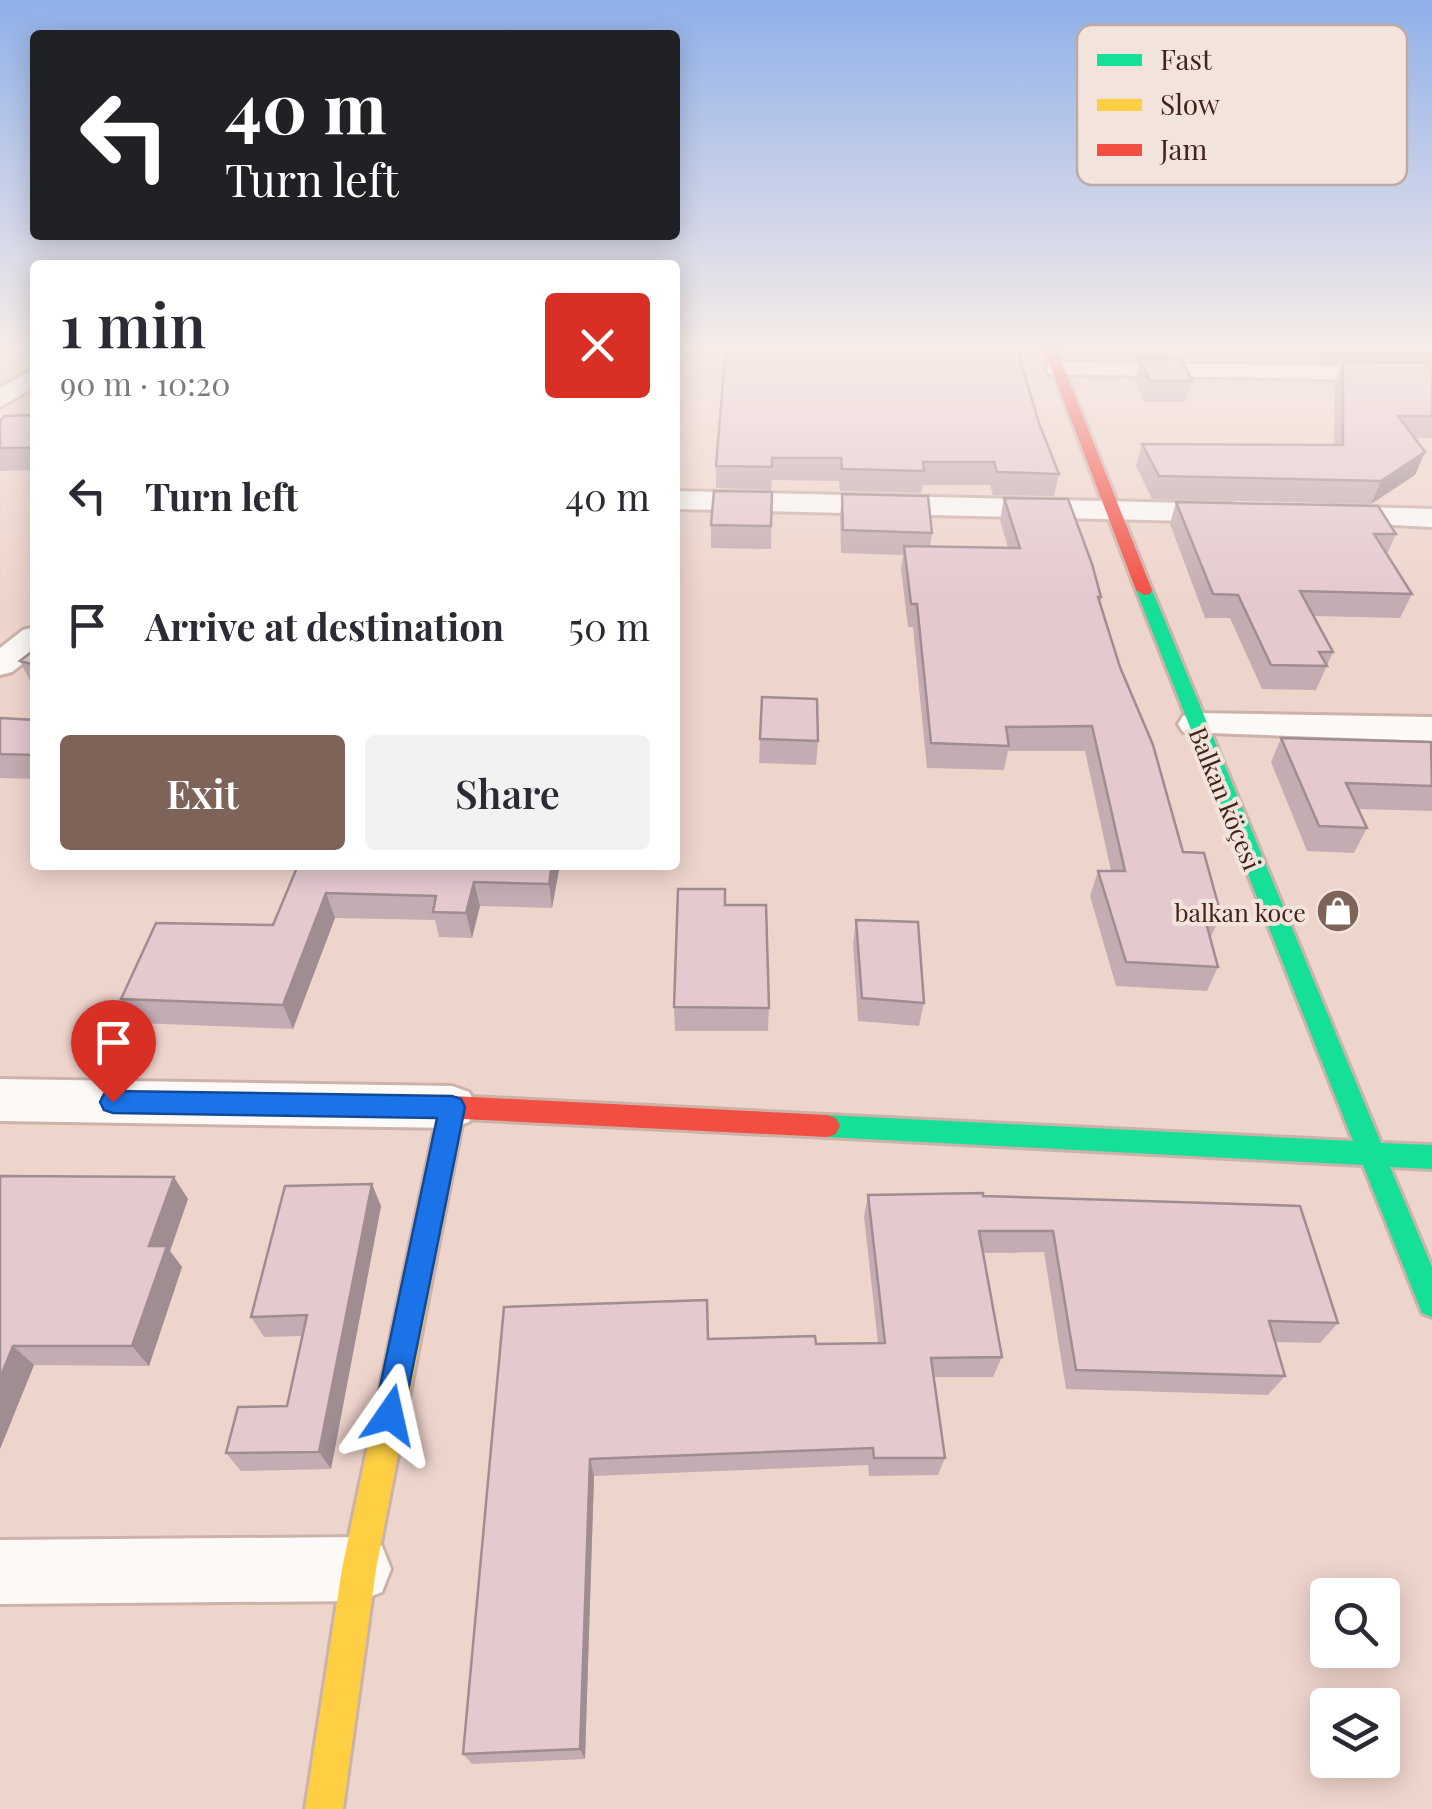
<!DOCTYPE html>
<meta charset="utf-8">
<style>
body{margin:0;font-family:"Playfair Display",serif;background:#f2f2f3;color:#2b2b33;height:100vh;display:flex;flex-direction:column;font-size:38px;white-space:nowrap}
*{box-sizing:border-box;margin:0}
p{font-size:32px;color:#7c7c81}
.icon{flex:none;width:55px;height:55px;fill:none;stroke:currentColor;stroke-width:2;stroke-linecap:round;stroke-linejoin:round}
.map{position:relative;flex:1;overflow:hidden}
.panel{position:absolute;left:30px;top:260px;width:650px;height:610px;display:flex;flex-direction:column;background:#fff;border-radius:10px;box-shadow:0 5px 25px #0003}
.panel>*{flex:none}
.banner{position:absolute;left:30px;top:30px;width:650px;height:210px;border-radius:10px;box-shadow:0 5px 25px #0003;background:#202124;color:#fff;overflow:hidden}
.tools{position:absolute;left:1310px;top:1578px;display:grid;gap:20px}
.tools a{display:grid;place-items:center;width:90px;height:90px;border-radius:10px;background:#fff;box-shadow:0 5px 25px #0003;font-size:50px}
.pin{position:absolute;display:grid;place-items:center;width:85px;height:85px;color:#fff;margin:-102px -42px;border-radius:50% 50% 50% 0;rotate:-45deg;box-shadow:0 0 10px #0007}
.pin .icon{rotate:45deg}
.me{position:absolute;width:110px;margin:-55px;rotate:11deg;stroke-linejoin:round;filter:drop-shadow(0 0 8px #0008)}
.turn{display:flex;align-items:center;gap:35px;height:210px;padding:0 30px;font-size:45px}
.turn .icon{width:130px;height:130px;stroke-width:2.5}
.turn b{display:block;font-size:70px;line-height:85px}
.round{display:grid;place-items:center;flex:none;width:105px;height:105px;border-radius:10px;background:#f2f2f3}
.overview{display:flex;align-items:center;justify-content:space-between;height:170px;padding:0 30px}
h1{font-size:60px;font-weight:600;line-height:75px}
.action{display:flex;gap:20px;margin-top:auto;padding:20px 30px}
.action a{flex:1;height:115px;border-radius:10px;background:#7e6358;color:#fff;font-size:40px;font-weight:600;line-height:115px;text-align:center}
.action a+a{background:#f2f2f3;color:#2b2b33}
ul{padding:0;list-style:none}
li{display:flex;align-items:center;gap:30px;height:130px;padding:0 30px}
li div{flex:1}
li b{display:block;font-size:38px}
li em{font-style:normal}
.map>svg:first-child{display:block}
</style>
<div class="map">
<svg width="1432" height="1809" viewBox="0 0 1432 1809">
<rect width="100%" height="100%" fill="#eed5cc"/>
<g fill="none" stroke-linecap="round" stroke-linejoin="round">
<g stroke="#ccb2a9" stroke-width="6">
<path id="street" d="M 1058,362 L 1432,367 L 1432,381 L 1049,374 L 1046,369 L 1049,364 Z
M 35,368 L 35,387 L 0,407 L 0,388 Z
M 675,491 L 1232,504 L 1242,507 L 1247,513 L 1242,519 L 1232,522 L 675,509 Z
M 1328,506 L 1432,509 L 1432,527 L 1318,521 L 1313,515 L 1318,509 Z
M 35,627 L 35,654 L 12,672 L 0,675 L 0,648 L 23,630 Z
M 1196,713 L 1432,717 L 1432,741 L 1183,732 L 1178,724 L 1183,716 Z
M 0,1079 L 452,1086 L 469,1092 L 477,1107 L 469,1122 L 452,1128 L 0,1121 Z
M 359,1537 L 382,1546 L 391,1569 L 382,1592 L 359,1601 L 0,1604 L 0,1540 Z"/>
</g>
<g stroke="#ccb2a9" stroke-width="6">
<path id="fast" d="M 1144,585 L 1152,590 L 1381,1143 L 1432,1145 L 1432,1169 L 1390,1167 L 1432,1267 L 1432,1317 L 1422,1313 L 1363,1165 L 827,1137 L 818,1134 L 814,1126 L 818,1118 L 827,1115 L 1353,1141 L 1136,590 Z"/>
</g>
<g stroke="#ccb2a9" stroke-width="6">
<path id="slow" d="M 430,1203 L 440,1207 L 444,1216 L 376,1569 L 343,1809 L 305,1809 L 342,1569 L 416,1216 L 420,1207 Z"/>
</g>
<g stroke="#ccb2a9" stroke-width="6">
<path id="jam" d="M 1043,346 L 1055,346 L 1152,590 L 1150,594 L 1144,595 L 1136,590 Z
M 452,1096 L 827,1115 L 836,1118 L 840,1126 L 836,1134 L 827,1137 L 463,1119 L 444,1216 L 440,1225 L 430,1229 L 420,1225 L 416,1216 L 439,1107 L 443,1099 Z"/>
</g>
<use href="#street" fill="#fcf9f7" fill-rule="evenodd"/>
<use href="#fast" fill="#16e098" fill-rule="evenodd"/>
<use href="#slow" fill="#ffcf43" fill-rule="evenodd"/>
<use href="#jam" fill="#f24e42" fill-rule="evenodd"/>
</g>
<path fill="#c4adb2" d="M 890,346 L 1016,346 L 1039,423 L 1059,474 L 1054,496 L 993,495 L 990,485 L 923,485 L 921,493 L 840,491 L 839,481 L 772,480 L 771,490 L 716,488 L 716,466 L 798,348 L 879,349 L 890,348 Z
M 1121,346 L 1170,346 L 1166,359 L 1192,381 L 1185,402 L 1144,402 L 1135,379 L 1140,359 L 1126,359 Z
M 1305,346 L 1432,346 L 1432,438 L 1414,438 L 1425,452 L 1415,475 L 1371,504 L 1152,499 L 1136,466 L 1142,444 L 1334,445 L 1335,383 L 1343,362 L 1318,362 Z
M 35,415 L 35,470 L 0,471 L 0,422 Z
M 772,492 L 771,549 L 711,548 L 711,525 Z
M 842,494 L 932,533 L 930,547 L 1008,548 L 1000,520 L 1004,498 L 1101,597 L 1100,603 L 1120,667 L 1183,852 L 1221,915 L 1210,939 L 1218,967 L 1207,991 L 1116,986 L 1090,896 L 1098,871 L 1111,871 L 1085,751 L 1008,751 L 1004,770 L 927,768 L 913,627 L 908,627 L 901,569 L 903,555 L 841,553 L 840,517 Z
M 1176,502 L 1396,534 L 1387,554 L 1412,594 L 1400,618 L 1313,616 L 1333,652 L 1316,690 L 1262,689 L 1230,618 L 1205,618 L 1170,524 Z
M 35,649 L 35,685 L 32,685 L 20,661 Z
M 762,697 L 818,741 L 816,765 L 759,763 Z
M 0,718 L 35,720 L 35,779 L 0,778 Z
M 1281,738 L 1432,745 L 1432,811 L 1358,809 L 1367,828 L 1354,853 L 1307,851 L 1271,762 Z
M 298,865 L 559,870 L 552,908 L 480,906 L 472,938 L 439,937 L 435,920 L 335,918 L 293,1029 L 135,1023 L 121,999 L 273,925 Z
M 725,905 L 769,1008 L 768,1031 L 675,1031 L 674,1007 Z
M 856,920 L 924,1003 L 919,1026 L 858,1021 L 853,944 Z
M 0,1176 L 188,1199 L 170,1251 L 182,1267 L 149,1366 L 34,1365 L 0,1449 Z
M 868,1195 L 983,1196 L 1338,1323 L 1320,1343 L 1275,1342 L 1285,1376 L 1268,1395 L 1066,1389 L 1044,1252 L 983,1253 L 1002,1357 L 993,1377 L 934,1377 L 945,1458 L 938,1475 L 869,1476 L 868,1465 L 594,1476 L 585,1759 L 472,1764 L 463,1754 L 504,1307 L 708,1339 L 816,1344 L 878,1343 L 864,1216 Z
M 381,1206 L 331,1469 L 241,1471 L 226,1453 L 287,1406 L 303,1336 L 264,1337 L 251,1317 Z"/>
<path fill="#a08d91" d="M 1425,452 L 1415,475 L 1371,504 L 1381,481 Z
M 552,865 L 558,865 L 559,870 L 552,908 L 549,884 Z
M 474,882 L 480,906 L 472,938 L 466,913 Z
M 326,893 L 335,918 L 293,1029 L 283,1005 Z
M 174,1177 L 188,1199 L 170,1251 L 182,1267 L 149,1366 L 132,1346 L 149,1246 Z
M 372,1184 L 381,1206 L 331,1469 L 319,1452 Z
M 13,1346 L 34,1365 L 0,1449 L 0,1378 Z
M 590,1459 L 594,1476 L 585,1759 L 580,1749 Z"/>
<path fill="#e4c9cf" stroke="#a08d91" stroke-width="2.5" d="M 726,346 L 798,346 L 798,348 L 879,349 L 895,348 L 895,346 L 1016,346 L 1039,423 L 1059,474 L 997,472 L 994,462 L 923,462 L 924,471 L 842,469 L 841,458 L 772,458 L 772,467 L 716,466 Z
M 1140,358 L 1181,359 L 1192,381 L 1150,381 Z
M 1343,362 L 1432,363 L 1432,416 L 1398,416 L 1425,452 L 1381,481 L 1159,476 L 1142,444 L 1343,445 Z
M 35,415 L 35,448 L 0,448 L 0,422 L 4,416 Z
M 714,491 L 772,492 L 771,526 L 711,525 Z
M 842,494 L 928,496 L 932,533 L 843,530 Z
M 1004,498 L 1068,499 L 1092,564 L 1101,597 L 1098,597 L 1120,667 L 1153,745 L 1183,852 L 1204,853 L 1221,915 L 1204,915 L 1218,967 L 1126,962 L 1098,871 L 1125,871 L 1092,726 L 1006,727 L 1009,746 L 931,743 L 917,604 L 911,604 L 904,546 L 1020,548 Z
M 1176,502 L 1378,506 L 1396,534 L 1374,534 L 1412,594 L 1300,591 L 1333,652 L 1319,652 L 1327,666 L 1271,665 L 1238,595 L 1213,594 Z
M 35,649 L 35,665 L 20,661 Z
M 762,697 L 817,699 L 818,741 L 760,739 Z
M 0,718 L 35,720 L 35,755 L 0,754 Z
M 1281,738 L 1431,742 L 1432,786 L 1346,783 L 1367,828 L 1319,826 Z
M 298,865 L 552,865 L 549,884 L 474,882 L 466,913 L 433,912 L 436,896 L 326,893 L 283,1005 L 121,999 L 156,923 L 273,925 Z
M 678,889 L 725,889 L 725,905 L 766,905 L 769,1008 L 674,1007 Z
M 856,920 L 918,922 L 924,1003 L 862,998 Z
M 0,1176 L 174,1177 L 149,1246 L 167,1246 L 132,1346 L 13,1346 L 0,1378 Z
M 372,1184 L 319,1452 L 226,1453 L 238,1407 L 287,1406 L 307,1315 L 251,1317 L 285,1186 Z
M 983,1193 L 983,1196 L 1300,1206 L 1338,1323 L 1269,1321 L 1285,1376 L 1076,1370 L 1053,1231 L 979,1231 L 1002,1357 L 931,1358 L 945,1458 L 874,1458 L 873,1448 L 590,1459 L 580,1749 L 463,1754 L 504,1307 L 707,1300 L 708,1339 L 815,1336 L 816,1344 L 885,1343 L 868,1195 Z"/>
<linearGradient id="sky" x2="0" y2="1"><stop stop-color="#90b0e9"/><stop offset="0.58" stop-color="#f7ece8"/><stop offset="1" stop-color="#f7ece8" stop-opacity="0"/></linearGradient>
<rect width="1432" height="599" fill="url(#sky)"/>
<path fill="#1a73e8" stroke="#114b97" stroke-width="2.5" d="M 113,1091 L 452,1096 L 461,1099 L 465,1107 L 401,1426 L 390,1431 L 379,1426 L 374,1415 L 437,1118 L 113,1113 L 104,1110 L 100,1102 L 104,1094 Z"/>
<defs>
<g id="shop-disc" transform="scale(2.25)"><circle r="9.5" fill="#7e6358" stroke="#f3e3dd"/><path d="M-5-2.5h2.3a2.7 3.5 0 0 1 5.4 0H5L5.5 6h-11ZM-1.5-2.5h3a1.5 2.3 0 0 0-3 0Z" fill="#fff"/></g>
</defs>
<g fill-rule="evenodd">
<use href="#shop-disc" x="1338" y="911"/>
</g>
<g text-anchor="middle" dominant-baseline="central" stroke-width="8" stroke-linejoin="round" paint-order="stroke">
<g font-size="25" fill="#42251a" stroke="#f3e3dd">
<text transform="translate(1226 798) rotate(68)">Balkan köçesi</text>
</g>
<g font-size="25" fill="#42251a" stroke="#f3e3dd" text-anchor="end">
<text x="1306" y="911">balkan koce</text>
</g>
</g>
<rect x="1077" y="25" width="330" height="160" rx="15" fill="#f3e3dd" stroke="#beaaa2" stroke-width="2.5"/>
<rect x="1097" y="54" width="45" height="12" fill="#16e098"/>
<rect x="1097" y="99" width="45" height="12" fill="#ffcf43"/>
<rect x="1097" y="144" width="45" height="12" fill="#f24e42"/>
<g font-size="28" fill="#42251a">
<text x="1160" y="70">Fast</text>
<text x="1160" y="115">Slow</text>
<text x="1160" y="160">Jam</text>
</g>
</svg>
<div class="tools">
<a><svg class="icon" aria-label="search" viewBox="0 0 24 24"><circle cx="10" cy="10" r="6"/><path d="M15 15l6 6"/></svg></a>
<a><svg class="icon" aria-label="layers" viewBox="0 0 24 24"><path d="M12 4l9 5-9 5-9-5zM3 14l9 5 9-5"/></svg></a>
</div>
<div class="pin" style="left:113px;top:1102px;background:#d93025"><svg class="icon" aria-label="arrive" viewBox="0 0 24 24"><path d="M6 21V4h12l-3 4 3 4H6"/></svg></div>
<svg class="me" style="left:390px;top:1415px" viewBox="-20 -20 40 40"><path d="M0-17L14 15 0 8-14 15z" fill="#1a73e8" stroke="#fff" stroke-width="4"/></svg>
<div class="banner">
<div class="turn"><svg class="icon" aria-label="left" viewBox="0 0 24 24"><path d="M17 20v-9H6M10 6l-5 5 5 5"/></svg><div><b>40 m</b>Turn left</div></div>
</div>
<section class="panel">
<div class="overview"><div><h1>1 min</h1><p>90 m · 10:20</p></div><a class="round" style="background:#d93025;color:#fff"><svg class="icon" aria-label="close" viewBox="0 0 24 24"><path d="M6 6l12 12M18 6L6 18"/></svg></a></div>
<ul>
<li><svg class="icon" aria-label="left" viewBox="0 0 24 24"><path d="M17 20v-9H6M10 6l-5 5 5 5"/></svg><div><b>Turn left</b></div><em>40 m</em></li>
<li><svg class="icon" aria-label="arrive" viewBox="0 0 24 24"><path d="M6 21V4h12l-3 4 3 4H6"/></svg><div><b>Arrive at destination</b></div><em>50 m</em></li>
</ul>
<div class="action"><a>Exit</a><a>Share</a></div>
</section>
</div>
